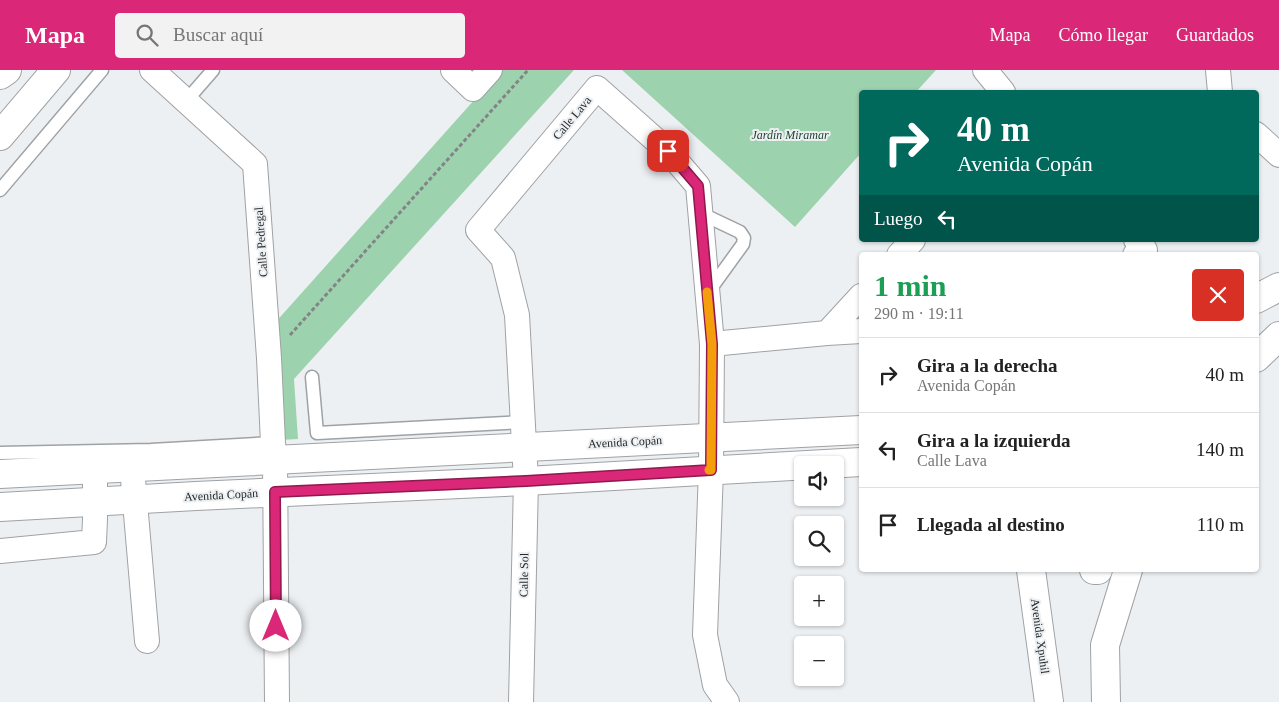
<!DOCTYPE html>
<html lang="es">
<meta charset="utf-8">
<style>
body{margin:0;font-family:Georgia,serif;background:#f2f2f2;color:#222;height:100vh;display:flex;flex-direction:column;font-size:19px;white-space:nowrap}
*{box-sizing:border-box;margin:0}
p{font-size:16px;color:#767676}
.icon{flex:none;width:28px;height:28px;fill:none;stroke:currentColor;stroke-width:2;stroke-linecap:round;stroke-linejoin:round}
.map{position:relative;flex:1;overflow:hidden}
.drawer{position:absolute;left:859px;top:182px;width:400px;height:320px;display:flex;flex-direction:column;background:#fff;border-radius:5px;box-shadow:0 1px 4px #0004}
.drawer>*{flex:none}
.guide{position:absolute;left:859px;top:20px;width:400px;height:152px;border-radius:5px;box-shadow:0 1px 4px #0004;background:#00695c;color:#fff;overflow:hidden}
.controls{position:absolute;left:794px;top:386px;display:grid;gap:10px}
.controls a{display:grid;place-items:center;width:50px;height:50px;border-radius:5px;background:#fff;box-shadow:0 1px 4px #0004;font-size:25px}
.pin{position:absolute;display:grid;place-items:center;width:42px;height:42px;color:#fff;margin:-21px;border-radius:10px;box-shadow:0 2px 8px #0006}
.me{position:absolute;width:55px;margin:-28px;rotate:0deg;stroke-linejoin:round;filter:drop-shadow(0 0 4px #0008)}
.turn{display:flex;align-items:center;gap:18px;height:105px;padding:0 15px;font-size:22px}
.turn .icon{width:65px;height:65px;stroke-width:2.5}
.turn b{display:block;font-size:35px;line-height:42px}
.then{display:flex;align-items:center;height:48px;padding:0 15px;background:#0003;gap:10px;font-size:19px}
.round{display:grid;place-items:center;flex:none;width:52px;height:52px;border-radius:5px;background:#f2f2f2}
.headline{display:flex;align-items:center;justify-content:space-between;height:85px;padding:0 15px}
h1{font-size:30px;font-weight:800;line-height:38px;color:#1e9e55}
ul{padding:0;list-style:none}
li{display:flex;align-items:center;gap:15px;height:75px;padding:0 15px;border-top:1px solid #e0e0e0}
li div{flex:1}
li b{display:block;font-size:19px}
li em{font-style:normal}
header{display:flex;align-items:center;gap:30px;box-sizing:border-box;height:70px;padding:0 25px;background:#db2777;color:#fff}
header strong{font-size:24px}
nav{display:flex;gap:28px;margin-inline-start:auto;font-size:18px}
.search{width:350px;height:45px;background:#f2f2f2;display:flex;align-items:center;gap:12px;box-sizing:border-box;padding:0 18px;border-radius:5px;color:#767676;font-size:19px}
.map>svg:first-child{display:block}
</style>
<header>
<strong>Mapa</strong>
<div class="search"><svg class="icon" aria-label="search" viewBox="0 0 24 24"><circle cx="10" cy="10" r="6"/><path d="M15 15l6 6"/></svg>Buscar aquí</div>
<nav><a>Mapa</a><a>Cómo llegar</a><a>Guardados</a></nav>
</header>
<div class="map">
<svg width="1279" height="632" viewBox="0 0 1279 632">
<rect width="100%" height="100%" fill="#edf0f3"/>
<path fill="#9dd2ae" d="M 501,0 L 574,0 L 294,309 L 298,369 L 280,370 L 273,255 Z
M 622,0 L 936,0 L 916,22 L 861,22 L 861,83 L 795,157 Z"/>
<g fill="none" stroke-linecap="round" stroke-linejoin="round">
<g stroke="#9fa2a4" stroke-width="15">
<path id="lane" d="M 186,31 L 213,0
M 0,120 L 102,0
M 700,143 L 740,162 L 744,168 L 743,174 L 709,221
M 312,307 L 317,363 L 522,352
M 0,383 L 151,380 L 273,373"/>
</g>
<g stroke="#9fa2a4" stroke-width="26">
<path id="street" d="M 152,0 L 255,94 L 269,288 L 273,373 L 275,390 L 277,632
M 453,0 L 473,19 L 490,0
M 985,0 L 1003,22
M 1218,0 L 1220,22
M 1256,64 L 1279,85
M 899,185 L 913,170
M 1135,185 L 1145,180 L 1136,170
M 827,263 L 861,226
M 712,274 L 827,263 L 861,261
M 132,398 L 147,571
M 0,481 L 94,472 L 95,449 L 95,400
M 521,632 L 526,411 L 517,245 L 503,188 L 478,160 L 597,18 L 668,81 L 698,116 L 712,274 L 711,400 L 705,565 L 715,615 L 727,632"/>
</g>
<g stroke="#9fa2a4" stroke-width="30">
<path id="secondary" d="M 0,5 L 7,0
M 0,66 L 56,0
M 1256,229 L 1279,217
M 1256,288 L 1279,266
M 0,404 L 861,360
M 0,437 L 196,426 L 526,411 L 861,392
M 1031,500 L 1049,632
M 1094,500 L 1098,500
M 1106,632 L 1105,575 L 1128,500"/>
</g>
<path stroke="#828486" stroke-width="3" stroke-dasharray="4 2.5" stroke-linecap="butt" d="M 290,265 L 528,0"/>
<use href="#lane" stroke="#fff" stroke-width="12"/>
<use href="#street" stroke="#fff" stroke-width="24"/>
<use href="#secondary" stroke="#fff" stroke-width="28"/>
</g>
<g fill="none" stroke-linecap="round" stroke-linejoin="round">
<g stroke="#8e194d" stroke-width="12">
<path id="route" d="M 276,556 L 275,422 L 526,411 L 711,400 L 712,274 L 698,116 L 668,81"/>
</g>
<use href="#route" stroke="#db2777" stroke-width="9"/>
<path stroke="#f59e0b" stroke-width="9" d="M 707,222 L 712,274 L 711,400 L 709,400"/>
</g>
<g text-anchor="middle" dominant-baseline="central" stroke-width="4" stroke-linejoin="round" paint-order="stroke">
<g font-size="12" fill="#262829" stroke="#edf0f3">
<text transform="translate(572 48) rotate(-50)">Calle Lava</text>
<text transform="translate(261 172) rotate(-94)">Calle Pedregal</text>
<text transform="translate(625 372) rotate(-3)">Avenida Copán</text>
<text transform="translate(221 425) rotate(-3)">Avenida Copán</text>
<text transform="translate(524 505) rotate(-89)">Calle Sol</text>
<text transform="translate(1040 566) rotate(82)">Avenida Xpuhil</text>
</g>
<g font-size="12" font-style="italic" fill="#193d27" stroke="#edf0f3">
<text x="790" y="65">Jardín Miramar</text>
</g>
</g>
</svg>
<div class="controls">
<a><svg class="icon" aria-label="sound" viewBox="0 0 24 24"><path d="M4 9h4l5-4v14l-5-4H4zM17 9q2 3 0 6"/></svg></a>
<a><svg class="icon" aria-label="search" viewBox="0 0 24 24"><circle cx="10" cy="10" r="6"/><path d="M15 15l6 6"/></svg></a>
<a>+</a>
<a>−</a>
</div>
<div class="pin" style="left:668px;top:81px;background:#d93025"><svg class="icon" aria-label="arrive" viewBox="0 0 24 24"><path d="M6 21V4h12l-3 4 3 4H6"/></svg></div>
<svg class="me" style="left:276px;top:556px" viewBox="-20 -20 40 40"><circle r="19" fill="#fff"/><path d="M0-13L10 11 0 6-10 11z" fill="#db2777"/></svg>
<div class="guide">
<div class="turn"><svg class="icon" aria-label="right" viewBox="0 0 24 24"><path d="M7 20v-9h11M14 6l5 5-5 5"/></svg><div><b>40 m</b>Avenida Copán</div></div>
<div class="then">Luego<svg class="icon" aria-label="left" viewBox="0 0 24 24"><path d="M17 20v-9H6M10 6l-5 5 5 5"/></svg></div>
</div>
<section class="drawer">
<div class="headline"><div><h1>1 min</h1><p>290 m · 19:11</p></div><a class="round" style="background:#d93025;color:#fff"><svg class="icon" aria-label="close" viewBox="0 0 24 24"><path d="M6 6l12 12M18 6L6 18"/></svg></a></div>
<ul>
<li><svg class="icon" aria-label="right" viewBox="0 0 24 24"><path d="M7 20v-9h11M14 6l5 5-5 5"/></svg><div><b>Gira a la derecha</b><p>Avenida Copán</p></div><em>40 m</em></li>
<li><svg class="icon" aria-label="left" viewBox="0 0 24 24"><path d="M17 20v-9H6M10 6l-5 5 5 5"/></svg><div><b>Gira a la izquierda</b><p>Calle Lava</p></div><em>140 m</em></li>
<li><svg class="icon" aria-label="arrive" viewBox="0 0 24 24"><path d="M6 21V4h12l-3 4 3 4H6"/></svg><div><b>Llegada al destino</b></div><em>110 m</em></li>
</ul>
</section>
</div>
